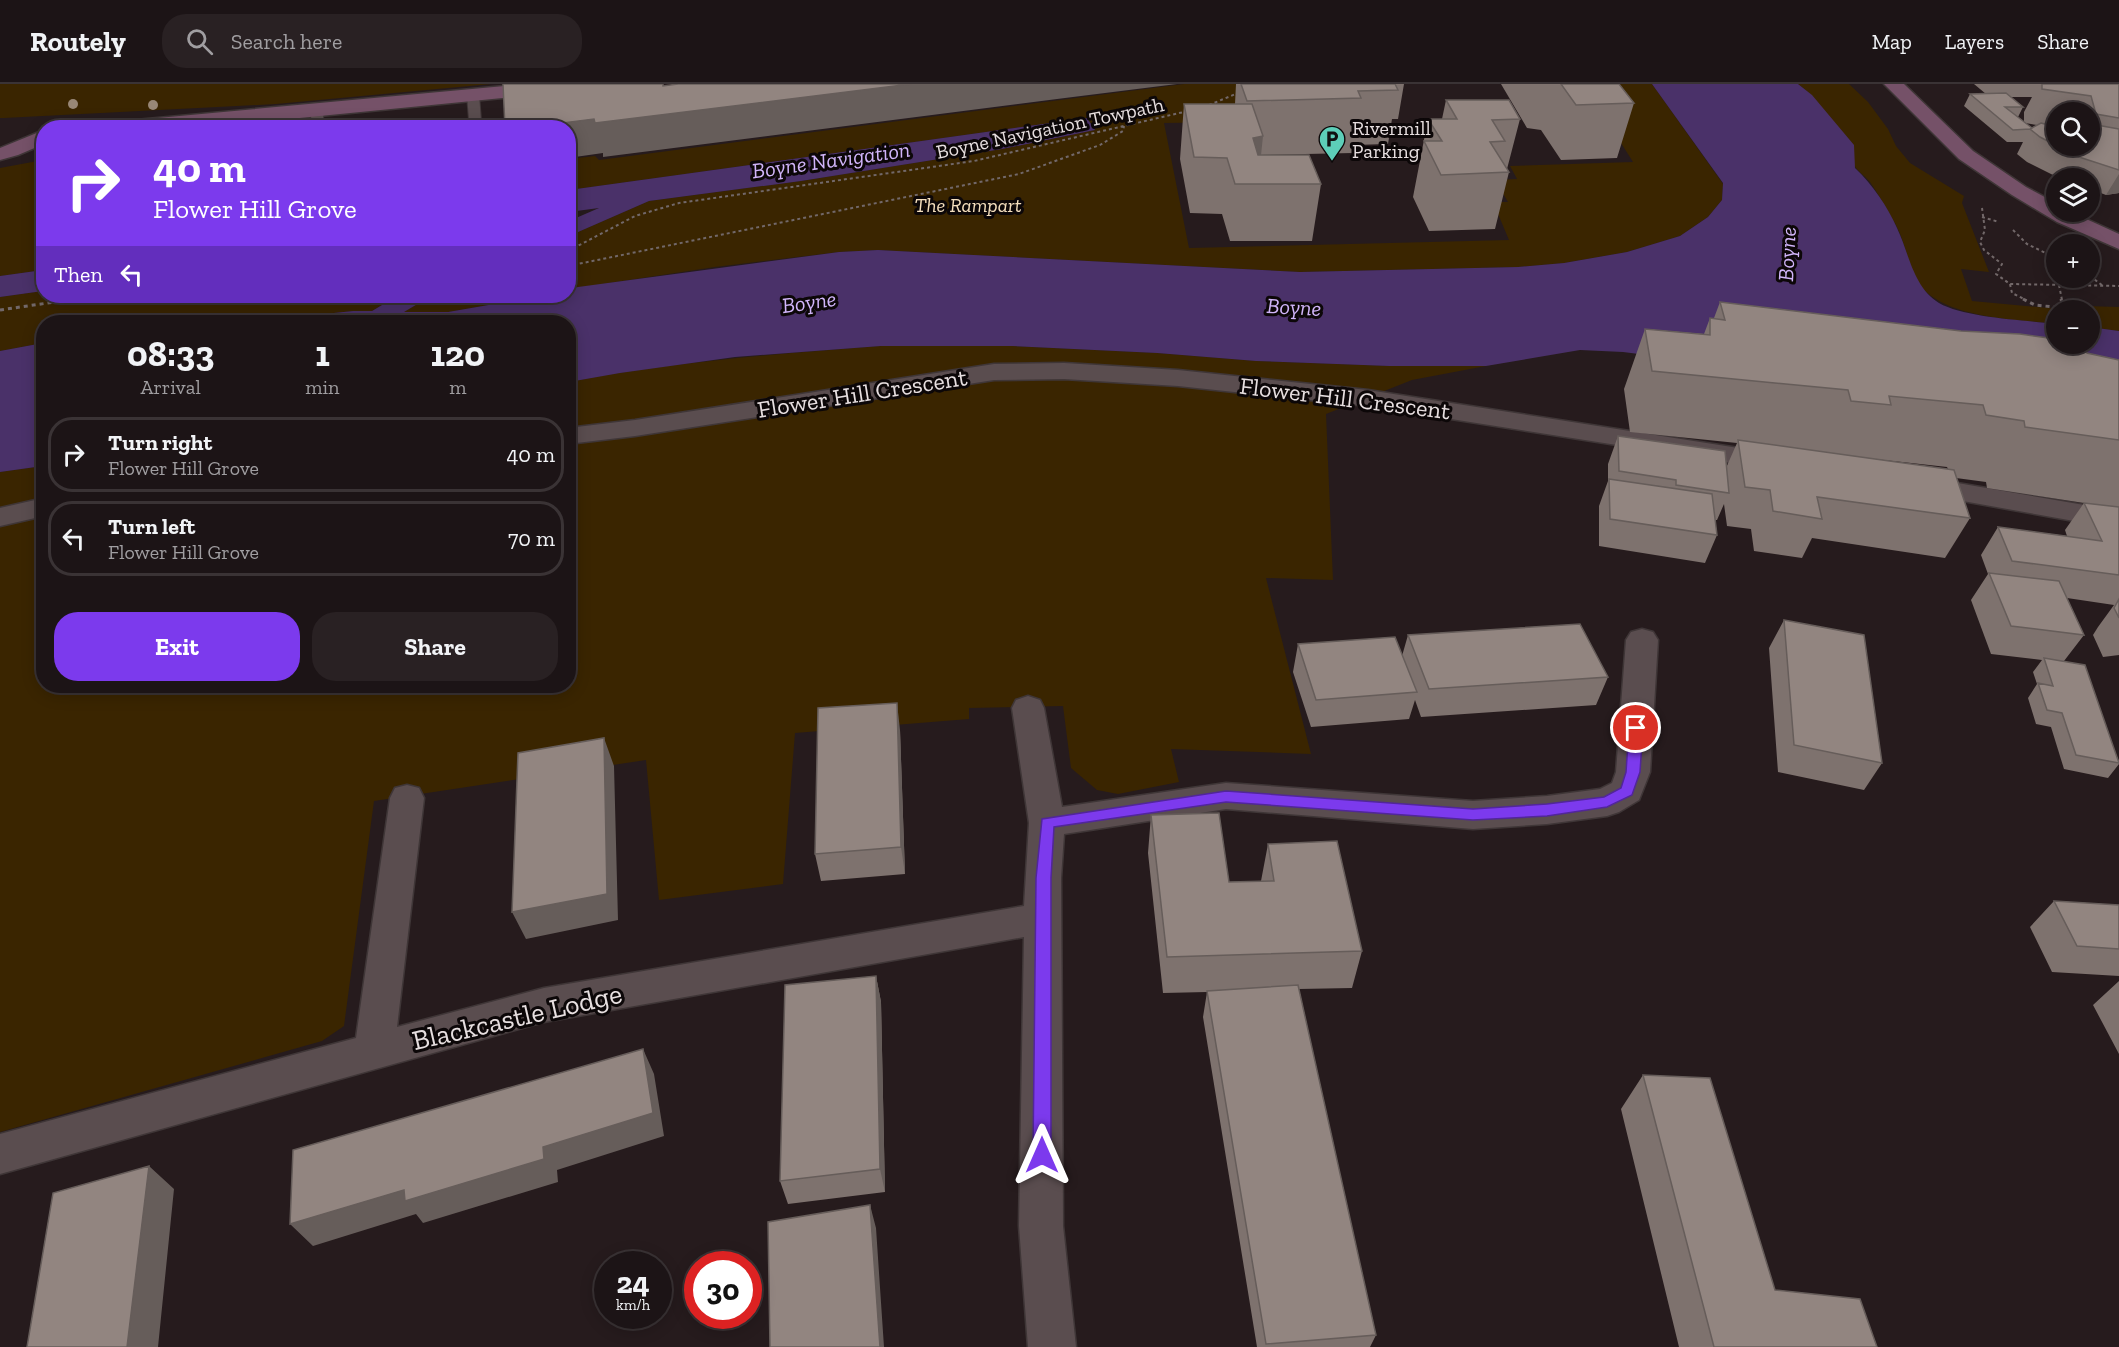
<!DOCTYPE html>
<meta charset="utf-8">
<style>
body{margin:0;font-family:"Zilla Slab",serif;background:#292123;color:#f1f3f6;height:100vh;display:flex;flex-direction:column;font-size:22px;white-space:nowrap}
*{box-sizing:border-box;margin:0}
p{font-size:20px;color:#a09ea1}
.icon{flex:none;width:33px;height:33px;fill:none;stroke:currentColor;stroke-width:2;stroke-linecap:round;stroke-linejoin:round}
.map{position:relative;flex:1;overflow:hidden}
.details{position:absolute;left:36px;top:231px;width:540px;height:378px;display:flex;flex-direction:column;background:#1c1416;border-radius:24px;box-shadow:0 3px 15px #0003,0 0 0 2px #3a3335}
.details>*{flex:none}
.hud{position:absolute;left:36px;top:36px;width:540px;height:183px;border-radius:24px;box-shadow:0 3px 15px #0003,0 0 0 2px #3a3335;background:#7c3aed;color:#fff;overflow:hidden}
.controls{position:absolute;left:2046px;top:18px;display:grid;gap:12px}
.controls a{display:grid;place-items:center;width:54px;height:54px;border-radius:50%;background:#1c1416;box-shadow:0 3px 15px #0003,0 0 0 2px #3a3335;font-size:30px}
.speed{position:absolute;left:594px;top:1167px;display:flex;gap:12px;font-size:30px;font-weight:700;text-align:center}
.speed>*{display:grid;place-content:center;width:78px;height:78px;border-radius:50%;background:#1c1416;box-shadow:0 3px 15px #0003,0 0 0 2px #3a3335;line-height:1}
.speed small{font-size:15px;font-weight:400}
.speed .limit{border:9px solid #d22;background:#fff;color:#111}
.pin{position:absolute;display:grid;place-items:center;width:51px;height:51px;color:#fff;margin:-26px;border:3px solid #fff;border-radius:50%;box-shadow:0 2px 6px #0007}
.me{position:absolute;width:66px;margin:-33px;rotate:0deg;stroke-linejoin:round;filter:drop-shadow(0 0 4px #0008)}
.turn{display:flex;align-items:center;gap:21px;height:126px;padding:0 18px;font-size:27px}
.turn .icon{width:78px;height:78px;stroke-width:2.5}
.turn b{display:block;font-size:42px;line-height:51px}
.then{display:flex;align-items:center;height:57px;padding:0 18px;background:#0003;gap:12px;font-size:22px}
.eta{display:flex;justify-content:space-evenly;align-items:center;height:102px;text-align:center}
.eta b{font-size:36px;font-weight:700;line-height:42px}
.primary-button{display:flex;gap:12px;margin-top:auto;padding:12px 18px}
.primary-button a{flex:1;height:69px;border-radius:24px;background:#7c3aed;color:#fff;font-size:24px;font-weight:700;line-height:69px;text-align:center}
.primary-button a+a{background:#292123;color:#f1f3f6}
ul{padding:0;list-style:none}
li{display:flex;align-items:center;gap:18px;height:75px;margin:0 12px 9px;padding:0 6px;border:3px solid #3a3335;border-radius:24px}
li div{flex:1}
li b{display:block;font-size:22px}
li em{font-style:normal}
header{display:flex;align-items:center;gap:36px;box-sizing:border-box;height:84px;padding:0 30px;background:#1c1416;border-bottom:2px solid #3a3335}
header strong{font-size:28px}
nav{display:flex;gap:33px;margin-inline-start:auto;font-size:21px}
.search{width:420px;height:54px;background:#292123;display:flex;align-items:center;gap:15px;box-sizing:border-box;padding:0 21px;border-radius:24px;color:#a09ea1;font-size:22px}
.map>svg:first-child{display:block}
</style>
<header>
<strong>Routely</strong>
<div class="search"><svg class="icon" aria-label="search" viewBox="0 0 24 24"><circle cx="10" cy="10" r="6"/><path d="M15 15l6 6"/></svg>Search here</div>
<nav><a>Map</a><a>Layers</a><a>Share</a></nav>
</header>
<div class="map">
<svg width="2119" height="1263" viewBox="0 0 2119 1263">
<rect width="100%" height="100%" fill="#261b1d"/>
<path fill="#3a2500" d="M 0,0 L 491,0 L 276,20 L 4,34 L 0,34 Z
M 1184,0 L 1298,0 L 1311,37 L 1164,39 L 1189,164 L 1509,156 L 1493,118 L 1508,118 L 1495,96 L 1517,95 L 1510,82 L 1633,78 L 1609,40 L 1562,0 L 1652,0 L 1723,100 L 1722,116 L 1708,133 L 1680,152 L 1627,168 L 1564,179 L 1518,183 L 1300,188 L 878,166 L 839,168 L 715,183 L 569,205 L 569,152 L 649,117 L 801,97 L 1002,65 L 1095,46 L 1087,34 L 569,106 L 569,75 L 595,72 L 599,76 Z
M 1798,0 L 1849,0 L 1868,18 L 1888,45 L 1896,62 L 1910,79 L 1964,112 L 1962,119 L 1989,188 L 1961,185 L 1972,217 L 2070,226 L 2084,222 L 2119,223 L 2119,247 L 2090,243 L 2090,226 L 2056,226 L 2056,240 C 2016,235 1935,235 1915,193 C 1907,176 1905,158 1896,141 C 1888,127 1879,111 1870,98 C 1864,91 1856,86 1852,78 C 1837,49 1825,20 1798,0 Z
M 43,76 L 43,186 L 0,192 L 0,84 Z
M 43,207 L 44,212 L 397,212 L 372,227 L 353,227 L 246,238 L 44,238 L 43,259 L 0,267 L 0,213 Z
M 431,212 L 540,212 L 448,228 L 403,228 Z
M 881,262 L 1012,262 L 1157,269 L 1256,277 L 1389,282 L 1486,282 L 1412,296 L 1326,330 L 1333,496 L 1266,494 L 1311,670 L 1171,665 L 1179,698 L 1118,710 L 1097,706 L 1071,684 L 1063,622 L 969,624 L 969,635 L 795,649 L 783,800 L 659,816 L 646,676 L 374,717 L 344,942 L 322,957 L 0,1048 L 0,388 L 43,382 L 44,602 L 568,602 L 569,298 C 672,278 776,270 881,262 Z"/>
<path fill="#4a3169" d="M 1652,0 L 1798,0 L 1812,11 L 1854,61 L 1855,84 C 1873,101 1887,122 1897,144 C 1909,169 1913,203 1939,219 C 1965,234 2025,236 2056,240 L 2056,260 L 2090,260 L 2090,243 L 2119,247 L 2119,321 L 1750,284 L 1623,268 L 1580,266 L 1486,282 L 1389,282 L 1256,277 L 1157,269 L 1012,262 L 881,262 L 735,273 L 620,289 L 569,298 L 568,238 L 246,238 L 353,227 L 372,227 L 397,212 L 431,212 L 404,228 L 448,228 L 540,212 L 568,212 L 569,205 L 578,203 L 839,168 L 878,166 L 1300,188 L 1518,183 L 1564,179 L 1627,168 L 1680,152 L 1708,133 L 1722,116 L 1723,99 Z
M 1087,34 L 1095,46 L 1002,65 L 801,97 L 649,117 L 569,152 L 569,137 L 599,124 L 569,128 L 569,106 Z
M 43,186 L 43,207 L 0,213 L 0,192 Z
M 43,259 L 43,382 L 0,388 L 0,267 Z"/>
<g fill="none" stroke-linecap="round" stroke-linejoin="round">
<g stroke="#3f3637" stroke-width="2">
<path id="lane" d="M 473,8 L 479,11 L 481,36 L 475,39 L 469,36 L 467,11 Z
M 318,23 L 324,26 L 322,44 L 310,44 L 312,26 Z"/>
</g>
<g stroke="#3f3637" stroke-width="3">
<path id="street" d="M 1064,279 L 1178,286 L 1368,306 L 1777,370 L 1787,372 L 1791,378 L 1787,384 L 1777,386 L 1368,322 L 1178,302 L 1064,295 L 994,296 L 635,352 L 568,360 L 568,344 L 635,336 L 994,280 Z
M 1917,392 L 2119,427 L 2119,445 L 1907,407 L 1903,401 L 1907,395 Z
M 44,414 L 44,432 L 0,442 L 0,424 Z
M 1642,545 L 1653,548 L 1658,556 L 1650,688 L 1639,716 L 1619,728 L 1607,732 L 1547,740 L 1473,745 L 1226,725 L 1064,750 L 1061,794 L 1063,1142 L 1076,1263 L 1028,1263 L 1019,1142 L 1024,853 L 544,938 L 0,1090 L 0,1050 L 356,954 L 390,714 L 395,704 L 407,701 L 419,704 L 424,714 L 397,943 L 544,904 L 1024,822 L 1029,739 L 1012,624 L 1016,616 L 1028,612 L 1040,616 L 1044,624 L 1062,723 L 1226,699 L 1473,717 L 1547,712 L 1600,705 L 1612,699 L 1616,688 L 1626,556 L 1631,548 Z"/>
</g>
<g stroke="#3f3637" stroke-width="3">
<path id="secondary" d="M 527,0 L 593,0 L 591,4 L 584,6 L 208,43 L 105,44 L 107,40 L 114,38 Z
M 1884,0 L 1904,0 L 1973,67 L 2026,103 L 2056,119 L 2056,128 L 2071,128 L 2119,150 L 2119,165 L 2057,138 L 2012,111 L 1959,75 Z
M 44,46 L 44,60 L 18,71 L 0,76 L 0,64 Z"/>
</g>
<path stroke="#726869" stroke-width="2" stroke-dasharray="3 3" stroke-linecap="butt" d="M 1209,21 L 1238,9
M 1982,124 L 1985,146 L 1980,158 L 1984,166 L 2002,180 L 1996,190 L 2010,200 L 2119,202
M 1982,133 L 1999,138
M 2013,146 L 2027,160 L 2056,174
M 568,167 L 635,132 L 679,119 L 974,77 L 1188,27
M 568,182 L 1019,90 L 1100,61 L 1123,47 L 1124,42
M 2090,192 L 2103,202
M 2010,200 L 2012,209 L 2026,216
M 2059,201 L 2062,216
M 65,216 L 94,212"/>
<path stroke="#726869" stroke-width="3" stroke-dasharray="4 4" stroke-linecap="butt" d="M 2023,215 L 2035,221 L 2063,224 L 2061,215
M 0,226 L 75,215"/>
<use href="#lane" fill="#5a4d4f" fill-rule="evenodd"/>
<use href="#street" fill="#5a4d4f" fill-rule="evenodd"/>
<use href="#secondary" fill="#755168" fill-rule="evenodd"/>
</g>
<g fill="#988776">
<circle cx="73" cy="20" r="5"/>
<circle cx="153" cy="21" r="5"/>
</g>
<path fill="#7e726e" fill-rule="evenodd" d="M 1236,0 L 1404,0 L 1398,35 L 1392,35 L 1388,60 L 1354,61 L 1353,69 L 1261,71 L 1321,100 L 1312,157 L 1230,157 L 1222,130 L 1190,129 L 1180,75 L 1184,20 L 1235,20 Z
M 1501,0 L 1619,0 L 1634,19 L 1617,74 L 1561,76 L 1541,46 L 1527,44 Z
M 1974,0 L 2119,0 L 2119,109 L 2106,111 L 2090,105 L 2090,94 L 2059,94 L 2027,78 L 2017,70 L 2023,58 L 2007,58 L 1964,22 L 1970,10 L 1986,10 ZM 2010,13 L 2032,13 L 2024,28 L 2024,38 L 2018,33 L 2023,23 ZM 2056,28 L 2090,28 L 2090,62 L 2056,62 ZM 2025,39 L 2037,41 L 2032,44 Z
M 1446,16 L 1520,35 L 1507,85 L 1509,88 L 1495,145 L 1429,147 L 1413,113 L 1428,35 L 1442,35 Z
M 1720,218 L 2087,269 L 2119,276 L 2119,571 L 2103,573 L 2093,551 L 2098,543 L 2114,521 L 2067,514 L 2084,551 L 2064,577 L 2119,677 L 2119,680 L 2108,694 L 2064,685 L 2051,643 L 2036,640 L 2028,614 L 2037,600 L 2033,588 L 2042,576 L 1991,570 L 1971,516 L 1988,490 L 1981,471 L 1998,443 L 2067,452 L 2065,446 L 2084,419 L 1987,404 L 1986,398 L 1956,394 L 1970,434 L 1945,474 L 1812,454 L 1802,474 L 1754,467 L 1751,445 L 1727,442 L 1724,420 L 1717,436 L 1715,436 L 1717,451 L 1705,479 L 1599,462 L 1599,422 L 1608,397 L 1608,380 L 1618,352 L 1726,384 L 1737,359 L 1630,348 L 1624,305 L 1645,245 L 1704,250 L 1710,234 L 1714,234 ZM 1875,375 L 1947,383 L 1948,385 Z
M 1784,536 L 1882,679 L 1864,706 L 1778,688 L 1769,564 Z
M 1408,551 L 1608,593 L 1596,621 L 1421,633 L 1415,616 L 1409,635 L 1311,643 L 1293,588 L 1298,560 L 1402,572 Z
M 900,646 L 905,790 L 821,797 L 815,770 Z
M 1151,731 L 1229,798 L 1261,797 L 1268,760 L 1362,867 L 1352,904 L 1299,905 L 1376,1251 L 1370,1263 L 1257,1263 L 1203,933 L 1207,908 L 1163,909 L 1148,769 Z
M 2054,817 L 2119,821 L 2119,892 L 2052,888 L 2030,843 Z
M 876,892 L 881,918 L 885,1108 L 788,1120 L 780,1097 Z
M 2119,897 L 2119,970 L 2093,921 Z
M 1643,991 L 1775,1206 L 1877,1263 L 1679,1263 L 1621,1025 Z"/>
<path fill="#665d5a" d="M 911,0 L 1065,0 L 1065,14 L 603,73 L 603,69 L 568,74 L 568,44 L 523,44 L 594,35 Z
M 1065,0 L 1177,0 L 1065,14 Z
M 1263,52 L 1258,100 L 1253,54 Z
M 2119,90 L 2119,109 L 2106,111 Z
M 897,619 L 900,646 L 905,790 L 901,763 Z
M 604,654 L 614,682 L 618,836 L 526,855 L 512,828 Z
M 876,892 L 881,918 L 885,1108 L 880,1085 Z
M 643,965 L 654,990 L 664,1052 L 557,1086 L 558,1098 L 423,1139 L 416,1130 L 313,1162 L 290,1140 L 404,1106 L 543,1063 Z
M 149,1082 L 174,1105 L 158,1263 L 127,1263 Z
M 870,1121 L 876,1144 L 884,1263 L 880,1263 Z"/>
<path fill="#928580" stroke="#665d5a" stroke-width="1.5" d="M 503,0 L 663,0 L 663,2 L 678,0 L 911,0 L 595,39 L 594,35 L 523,44 L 505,44 Z
M 1241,0 L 1395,0 L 1398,6 L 1358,7 L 1361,14 L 1247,17 Z
M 1561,0 L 1619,0 L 1634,19 L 1576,21 Z
M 2042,0 L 2119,0 L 2119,34 L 2096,30 L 2091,12 L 2042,5 Z
M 2006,9 L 2023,23 L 2005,23 L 2032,44 L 2030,45 L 2013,46 L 1970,10 Z
M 1446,16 L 1509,16 L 1520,35 L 1492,36 L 1505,57 L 1490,58 L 1509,88 L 1441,91 L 1424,57 L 1442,57 L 1428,35 L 1457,35 Z
M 1184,20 L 1252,20 L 1263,52 L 1253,54 L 1258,71 L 1309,71 L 1321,100 L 1235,100 L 1227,74 L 1194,73 Z
M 2041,39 L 2056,43 L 2056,62 L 2090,62 L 2090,52 L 2095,52 L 2091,40 L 2119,45 L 2119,86 L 2076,72 L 2040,53 L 2030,45 Z
M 1720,218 L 1961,247 L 2020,250 L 2056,255 L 2056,260 L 2083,260 L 2087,269 L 2119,276 L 2119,356 L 2025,343 L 2024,337 L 1986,331 L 1983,321 L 1889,312 L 1891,321 L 1851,317 L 1848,306 L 1652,287 L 1645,245 L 1710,251 L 1710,234 L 1725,236 Z
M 1618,352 L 1725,367 L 1729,409 L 1676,401 L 1676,396 L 1619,387 Z
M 1738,356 L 1954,386 L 1970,434 L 1817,413 L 1822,435 L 1773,427 L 1770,406 L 1745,403 Z
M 1609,395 L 1712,410 L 1717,451 L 1610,435 Z
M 2084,419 L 2119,423 L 2119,491 L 2012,477 L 1998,443 L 2102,457 Z
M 1989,489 L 2059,497 L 2084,551 L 2011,542 Z
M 2119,515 L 2119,534 L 2114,524 Z
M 1784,536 L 1864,551 L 1882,679 L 1794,661 Z
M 1580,540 L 1608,593 L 1429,605 L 1408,551 Z
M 1395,553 L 1417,608 L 1316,616 L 1298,560 Z
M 2044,574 L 2085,581 L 2119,679 L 2076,671 L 2062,629 L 2047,626 L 2038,599 L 2053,602 Z
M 897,619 L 901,763 L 815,770 L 818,624 Z
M 604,654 L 607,810 L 512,828 L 518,669 Z
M 1219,729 L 1229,798 L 1274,797 L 1268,760 L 1337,757 L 1362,867 L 1167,873 L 1151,731 Z
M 2054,817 L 2119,821 L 2119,865 L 2077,862 Z
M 876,892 L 880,1085 L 780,1097 L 785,901 Z
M 1298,901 L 1376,1251 L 1266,1260 L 1207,907 Z
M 643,965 L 653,1029 L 543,1063 L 544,1075 L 405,1117 L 404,1106 L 290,1140 L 293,1066 Z
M 1643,991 L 1710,994 L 1775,1206 L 1860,1215 L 1877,1263 L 1714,1263 Z
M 149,1082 L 127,1263 L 27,1263 L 53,1109 Z
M 870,1121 L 880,1263 L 770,1263 L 768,1138 Z"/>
<path fill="#7c3aed" stroke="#51269a" stroke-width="1.5" d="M 1636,639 L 1643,644 L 1640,688 L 1632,711 L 1607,723 L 1547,732 L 1473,736 L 1226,718 L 1054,743 L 1051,794 L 1051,1071 L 1048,1077 L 1042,1079 L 1036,1077 L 1033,1071 L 1036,794 L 1042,735 L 1226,707 L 1473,725 L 1547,720 L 1604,713 L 1621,704 L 1626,688 L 1629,644 Z"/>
<defs>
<g id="parking-pin" transform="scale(1.35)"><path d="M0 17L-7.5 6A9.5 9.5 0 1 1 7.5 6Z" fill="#5dceb8" stroke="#0c0708"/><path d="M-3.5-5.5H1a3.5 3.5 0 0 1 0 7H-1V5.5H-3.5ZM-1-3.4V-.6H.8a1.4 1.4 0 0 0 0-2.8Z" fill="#111"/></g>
</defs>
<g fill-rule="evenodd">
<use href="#parking-pin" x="1332" y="55"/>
</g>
<g text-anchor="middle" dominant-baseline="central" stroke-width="6" stroke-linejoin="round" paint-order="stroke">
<g font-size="20" fill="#e7dfe0" stroke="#0c0708">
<text transform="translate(1050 44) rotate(-12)">Boyne Navigation Towpath</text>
</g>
<g font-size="20" fill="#e7dfe0" stroke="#0c0708" text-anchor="start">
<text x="1352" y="44">Rivermill<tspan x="1352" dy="23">Parking</tspan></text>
</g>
<g font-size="20" font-style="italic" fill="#f6e0be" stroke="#0c0708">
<text x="968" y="121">The Rampart</text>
</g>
<g font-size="22" font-style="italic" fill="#d1b5fa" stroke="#0c0708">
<text transform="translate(831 76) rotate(-8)">Boyne Navigation</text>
<text transform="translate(1787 170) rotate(-87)">Boyne</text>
<text transform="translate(809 218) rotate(-8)">Boyne</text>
<text transform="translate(1294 223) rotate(3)">Boyne</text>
</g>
<g font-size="24" fill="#e7dfe0" stroke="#0c0708">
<text transform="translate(862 309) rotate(-9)">Flower Hill Crescent</text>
<text transform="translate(1345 314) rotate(7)">Flower Hill Crescent</text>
</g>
<g font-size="28" fill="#e7dfe0" stroke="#0c0708">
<text transform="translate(517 933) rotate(-13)">Blackcastle Lodge</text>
</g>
</g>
</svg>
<div class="controls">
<a><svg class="icon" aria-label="search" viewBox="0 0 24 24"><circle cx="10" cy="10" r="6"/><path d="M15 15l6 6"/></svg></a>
<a><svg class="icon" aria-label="layers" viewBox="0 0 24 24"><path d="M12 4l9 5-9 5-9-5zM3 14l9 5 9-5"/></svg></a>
<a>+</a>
<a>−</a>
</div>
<div class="speed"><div>24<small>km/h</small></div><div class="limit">30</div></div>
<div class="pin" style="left:1636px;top:644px;background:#d93025"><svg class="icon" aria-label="arrive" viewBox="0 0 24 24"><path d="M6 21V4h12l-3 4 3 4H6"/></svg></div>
<svg class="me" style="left:1042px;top:1071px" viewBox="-20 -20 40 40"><path d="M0-17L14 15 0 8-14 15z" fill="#7c3aed" stroke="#fff" stroke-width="4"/></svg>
<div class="hud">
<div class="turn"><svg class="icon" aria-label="right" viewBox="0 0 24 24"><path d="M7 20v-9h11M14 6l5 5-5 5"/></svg><div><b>40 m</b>Flower Hill Grove</div></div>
<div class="then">Then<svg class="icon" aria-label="left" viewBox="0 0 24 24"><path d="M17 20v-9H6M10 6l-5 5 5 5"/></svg></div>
</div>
<section class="details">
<div class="eta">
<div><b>08:33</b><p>Arrival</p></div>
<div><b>1</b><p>min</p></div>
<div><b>120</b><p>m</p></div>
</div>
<ul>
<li><svg class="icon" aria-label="right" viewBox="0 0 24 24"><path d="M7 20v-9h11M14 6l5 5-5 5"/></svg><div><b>Turn right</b><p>Flower Hill Grove</p></div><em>40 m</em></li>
<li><svg class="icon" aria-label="left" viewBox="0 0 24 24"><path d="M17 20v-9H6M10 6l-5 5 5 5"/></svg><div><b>Turn left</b><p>Flower Hill Grove</p></div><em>70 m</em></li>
</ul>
<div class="primary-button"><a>Exit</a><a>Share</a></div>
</section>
</div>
